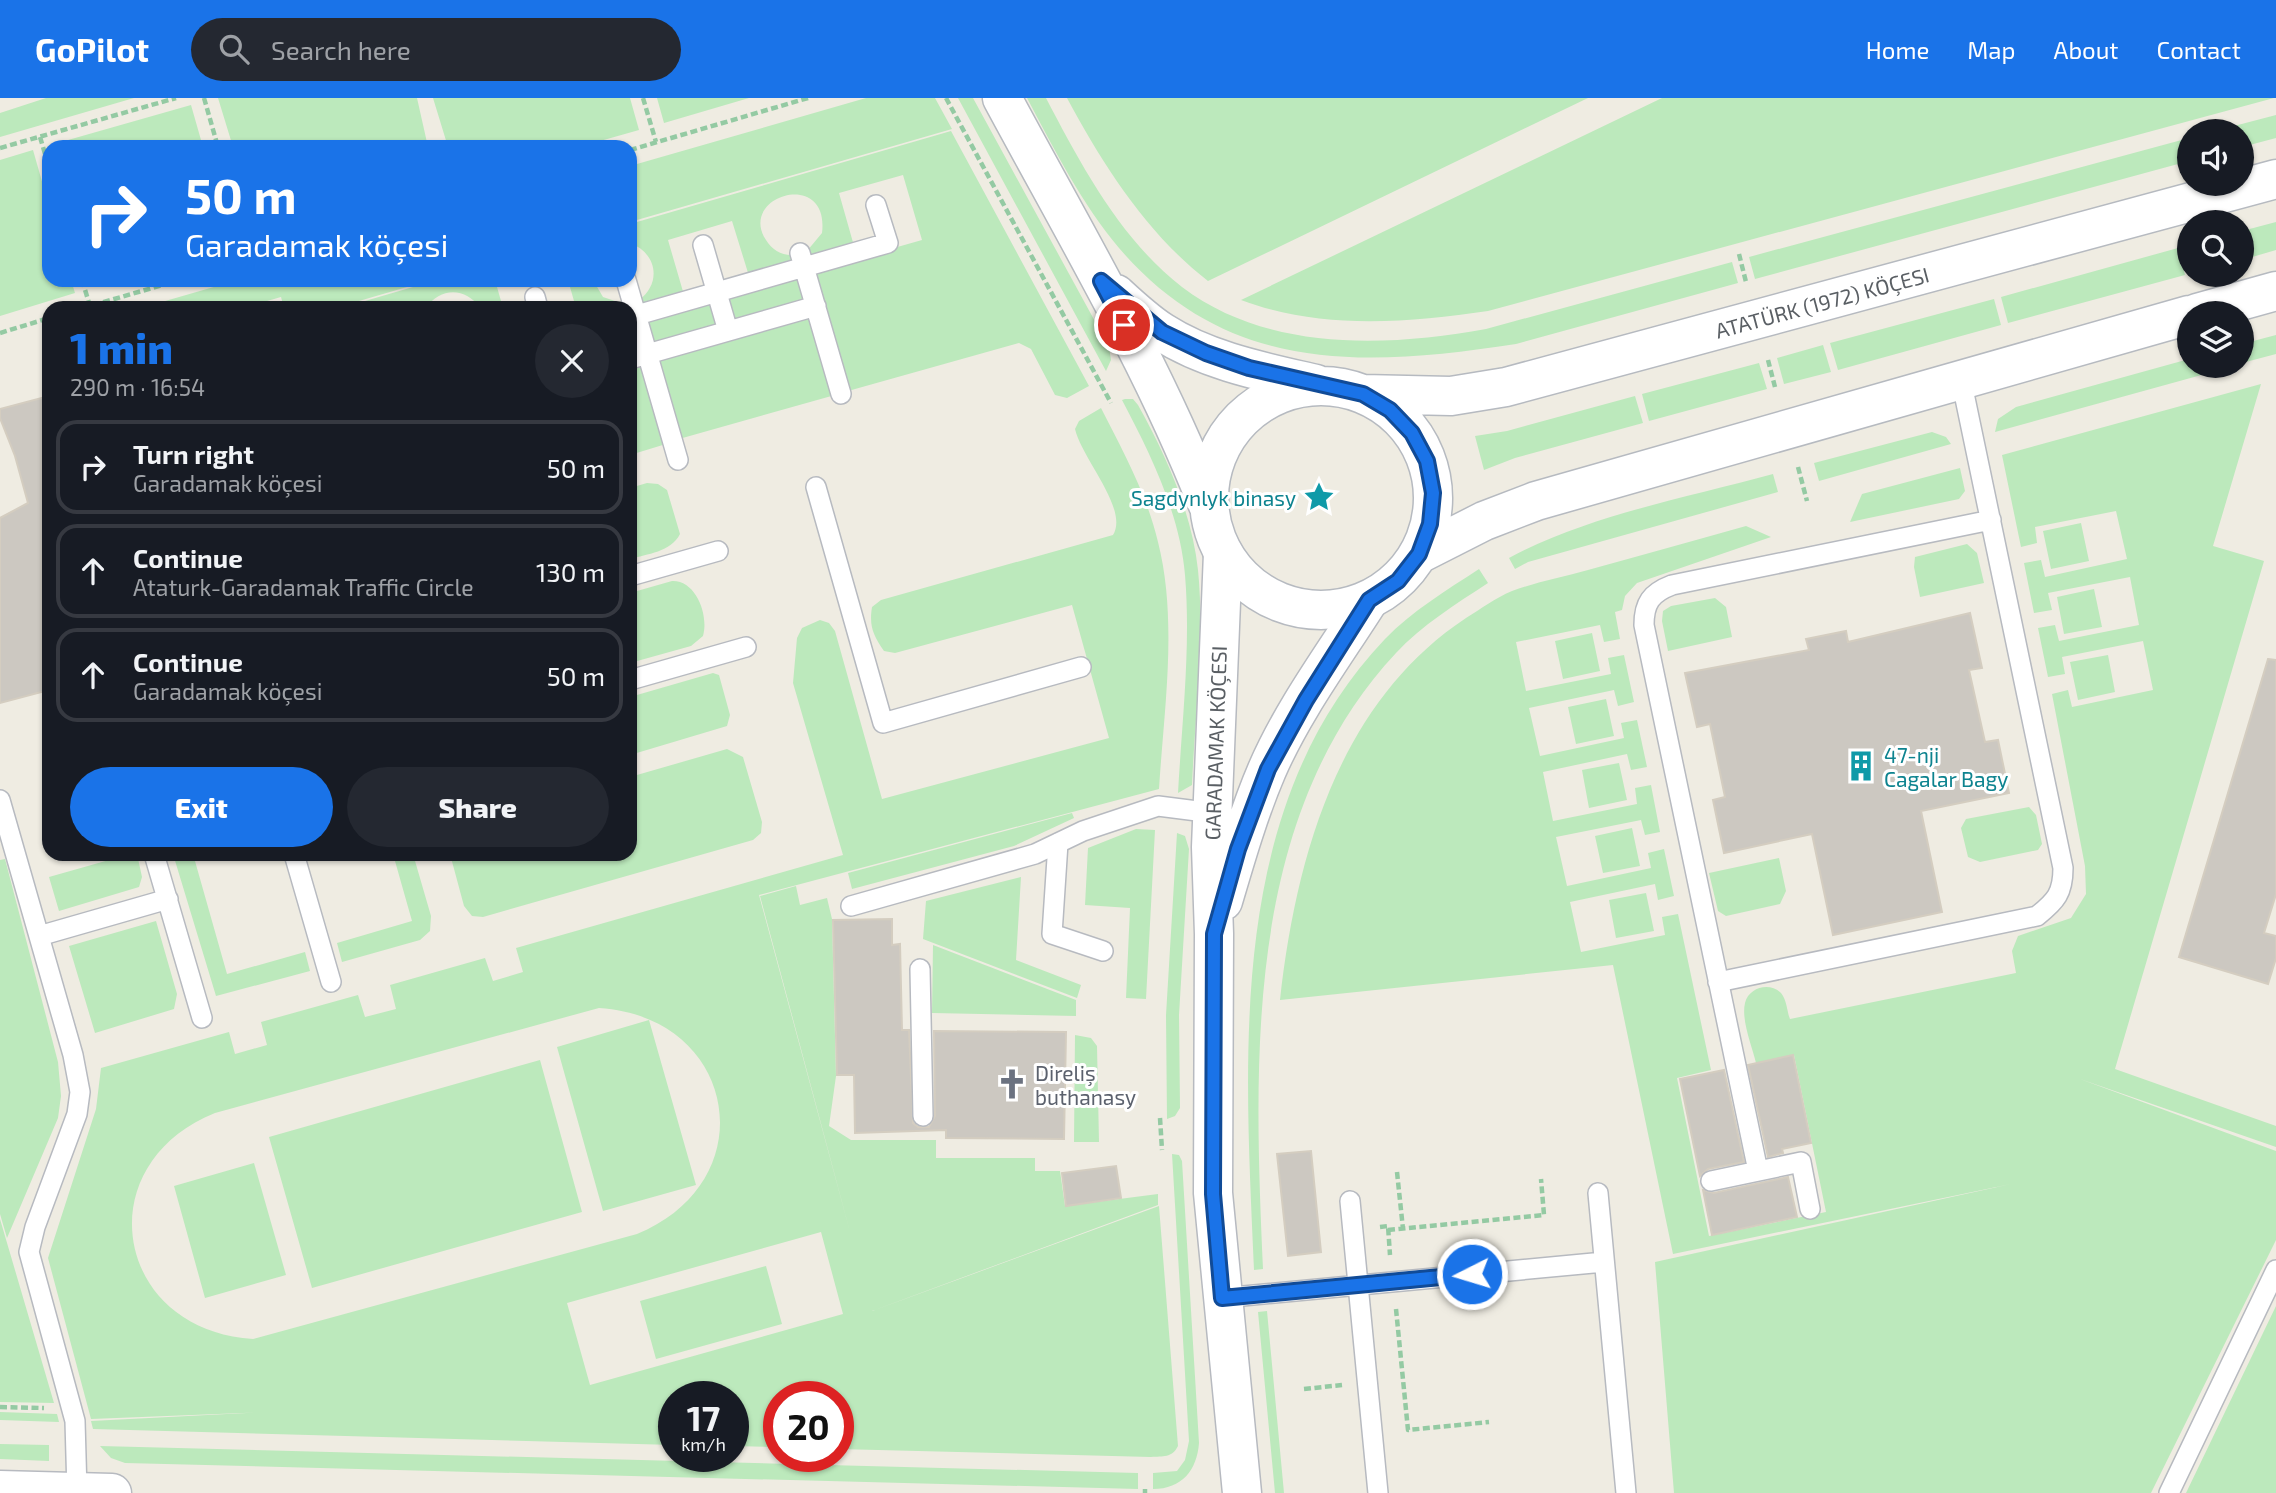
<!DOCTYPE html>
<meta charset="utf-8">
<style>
body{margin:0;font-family:"Exo 2",sans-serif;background:#242831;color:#f1f3f6;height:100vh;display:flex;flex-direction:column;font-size:26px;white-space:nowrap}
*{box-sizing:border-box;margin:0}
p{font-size:23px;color:#9ea1a6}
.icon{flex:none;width:38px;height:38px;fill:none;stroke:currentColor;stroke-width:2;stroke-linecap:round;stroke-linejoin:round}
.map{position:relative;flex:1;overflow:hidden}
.drawer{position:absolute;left:42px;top:203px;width:595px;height:560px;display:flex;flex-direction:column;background:#171b24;border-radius:21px;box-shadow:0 2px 5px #0004}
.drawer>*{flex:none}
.guide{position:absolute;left:42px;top:42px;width:595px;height:147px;border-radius:21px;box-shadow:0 2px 5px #0004;background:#1a73e8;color:#fff;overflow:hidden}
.buttons{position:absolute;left:2177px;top:21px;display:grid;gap:14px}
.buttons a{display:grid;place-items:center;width:77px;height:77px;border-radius:50%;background:#171b24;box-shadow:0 2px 5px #0004;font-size:35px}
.speed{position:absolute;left:658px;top:1283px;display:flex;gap:14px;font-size:35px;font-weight:700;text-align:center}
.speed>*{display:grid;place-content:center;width:91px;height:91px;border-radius:50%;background:#171b24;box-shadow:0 2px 5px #0004;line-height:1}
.speed small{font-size:18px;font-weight:400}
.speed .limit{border:10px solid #d22;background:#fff;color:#111}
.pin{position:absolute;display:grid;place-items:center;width:60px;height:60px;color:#fff;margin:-30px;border:4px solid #fff;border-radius:50%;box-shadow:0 2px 7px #0007}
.me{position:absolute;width:77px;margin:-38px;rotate:265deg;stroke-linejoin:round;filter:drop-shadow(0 0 5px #0008)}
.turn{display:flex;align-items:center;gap:24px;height:147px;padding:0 28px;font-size:32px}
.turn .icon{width:91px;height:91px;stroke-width:2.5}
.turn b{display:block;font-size:49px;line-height:60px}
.round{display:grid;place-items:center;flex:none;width:74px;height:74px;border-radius:37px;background:#242831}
.headline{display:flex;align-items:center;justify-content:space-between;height:119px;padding:0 28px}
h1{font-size:42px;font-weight:800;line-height:52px;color:#1a73e8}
.primary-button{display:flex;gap:14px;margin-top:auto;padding:14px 28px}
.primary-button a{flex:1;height:80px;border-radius:42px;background:#1a73e8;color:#fff;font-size:28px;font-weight:800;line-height:80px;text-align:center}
.primary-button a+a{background:#242831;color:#f1f3f6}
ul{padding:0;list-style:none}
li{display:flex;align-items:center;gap:21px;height:94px;margin:0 14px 10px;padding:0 14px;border:4px solid #363941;border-radius:21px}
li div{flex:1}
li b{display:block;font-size:26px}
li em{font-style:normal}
header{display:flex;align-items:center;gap:42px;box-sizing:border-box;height:98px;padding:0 35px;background:#1a73e8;color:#fff}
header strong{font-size:33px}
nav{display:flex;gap:38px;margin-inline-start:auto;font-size:24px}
.search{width:490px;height:63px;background:#242831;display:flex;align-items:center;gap:18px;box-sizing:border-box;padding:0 24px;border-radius:38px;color:#9ea1a6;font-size:26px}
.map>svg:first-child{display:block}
</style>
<header>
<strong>GoPilot</strong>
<div class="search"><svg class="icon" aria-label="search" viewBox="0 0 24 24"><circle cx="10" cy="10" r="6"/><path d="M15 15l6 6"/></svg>Search here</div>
<nav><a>Home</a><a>Map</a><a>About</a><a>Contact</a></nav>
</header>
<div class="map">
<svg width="2276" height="1395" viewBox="0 0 2276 1395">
<rect width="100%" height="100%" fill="#efece2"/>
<path fill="#bce9bc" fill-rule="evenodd" d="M 46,0 L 134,0 L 0,39 L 0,15 Z
M 218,0 L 417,0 L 428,49 L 233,49 Z
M 433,0 L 630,0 L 639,32 L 579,49 L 448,49 Z
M 657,0 L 749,0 L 664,25 Z
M 866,0 L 935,0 L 952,31 L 630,124 L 630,68 Z
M 958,0 L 973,0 L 1109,249 L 1111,262 L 1106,273 Z
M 1027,0 L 1046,0 C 1081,67 1121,142 1182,189 C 1268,254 1386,249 1486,231 L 1732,164 L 1738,185 L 1516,246 C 1364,269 1228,277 1119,150 C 1082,106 1054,51 1027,0 Z
M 1067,0 L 1588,0 L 1208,183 C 1147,136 1103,67 1067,0 Z
M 1662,0 L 2274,0 L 1488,213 C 1406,225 1320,232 1241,202 Z
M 191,7 L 203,49 L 55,49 L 54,46 Z
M 2276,17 L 2276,40 L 2242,49 L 2242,33 L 2215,33 Z
M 951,33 L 1089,288 L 1067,300 L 1055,297 L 1031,251 L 1019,245 L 848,293 L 813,173 L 922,142 L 903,77 L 839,95 L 854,148 L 810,161 L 807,153 L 822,135 C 830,70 737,98 766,142 C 772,152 782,158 794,157 L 796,165 L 749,178 L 732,123 L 668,142 L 684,197 L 641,209 L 639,202 C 662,185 657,155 630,145 L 630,126 Z
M 2189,40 L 2189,63 L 1755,181 L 1749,159 Z
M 33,52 L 49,108 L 49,182 L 71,182 L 75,195 L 0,218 L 0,62 Z
M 2276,124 L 2276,152 L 2242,162 L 2242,133 Z
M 2178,150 L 2185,177 L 2008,225 L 2001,199 Z
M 799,177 L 807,203 L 732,224 L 725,199 Z
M 238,182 L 431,182 L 335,210 L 284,210 L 281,199 L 243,210 L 141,210 Z
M 437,182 L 523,182 L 497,189 L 503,210 L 480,210 C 466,189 440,189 426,210 L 341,210 Z
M 568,182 L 593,182 L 603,199 L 624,206 L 626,210 L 576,210 Z
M 1994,201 L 2001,227 L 1838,272 L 1830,245 Z
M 712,203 L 719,228 L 652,248 L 645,222 Z
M 811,217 L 835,297 L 679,341 L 656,262 Z
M 2276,237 L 2276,256 L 2242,265 L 2242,246 Z
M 1823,247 L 1831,274 L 1784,286 L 1777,260 Z
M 2189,261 L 2189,268 L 2234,268 L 1995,334 L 1998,321 L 2016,309 Z
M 1759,265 L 1767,291 L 1649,323 L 1642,296 Z
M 642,266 L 666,346 L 630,357 L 630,269 Z
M 2261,286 L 2213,448 L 2264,463 L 2115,971 L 2276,1028 L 2276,1049 L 2080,981 L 2276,1053 L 2276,1142 L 2151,1395 L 1674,1395 L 1655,1164 L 2011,1086 L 1673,1156 L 1613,867 L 1280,902 C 1296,758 1339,604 1466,520 C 1481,511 1495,500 1512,493 C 1536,484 1563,479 1588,472 C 1641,457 1694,443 1746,428 L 1771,439 L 1637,485 L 1625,498 L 1622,512 L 1615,514 L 1620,541 L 1604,544 L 1600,527 L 1516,544 L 1526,593 L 1611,576 L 1608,560 L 1624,557 L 1634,604 L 1618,608 L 1614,592 L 1529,610 L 1540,658 L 1624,640 L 1621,625 L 1637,622 L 1647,669 L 1631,672 L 1627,656 L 1543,674 L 1553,723 L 1637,706 L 1635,690 L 1651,687 L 1660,734 L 1645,737 L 1641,722 L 1556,739 L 1567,788 L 1651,770 L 1648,755 L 1664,751 L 1674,798 L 1658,802 L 1655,786 L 1570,804 L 1581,854 L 1665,837 L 1662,819 L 1678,816 L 1711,972 L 1677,980 L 1709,1138 L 1826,1114 L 1794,957 L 1756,965 C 1752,948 1741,922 1745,905 C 1749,889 1770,884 1781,895 C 1787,902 1787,914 1790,921 L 2016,875 L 2012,853 L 2018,838 L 2071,820 L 2086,796 L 2085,768 L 2052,596 L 2068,592 L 2072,609 L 2153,592 L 2143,543 L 2062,559 L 2065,576 L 2048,579 L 2038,530 L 2055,527 L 2059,543 L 2139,527 L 2130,479 L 2048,495 L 2052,512 L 2034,515 L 2024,465 L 2041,462 L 2045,479 L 2127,461 L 2116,413 L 2035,429 L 2037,445 L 2021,449 L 2002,357 Z
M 1635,298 L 1643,325 L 1515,360 L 1484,372 L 1475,338 L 1507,333 Z
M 1125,301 L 1133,301 L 1138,307 C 1166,357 1192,415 1198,472 C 1205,543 1195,617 1192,687 L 1178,695 C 1182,623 1191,548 1185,477 C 1180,416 1150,355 1122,302 Z
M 1101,310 C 1123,353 1147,397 1158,444 C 1178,523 1164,610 1159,691 L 759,797 L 853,1145 L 760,798 L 796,788 L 800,807 L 827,800 L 832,821 L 836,978 L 829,1028 L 851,1042 L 936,1042 L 936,1060 L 1035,1060 L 1035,1073 L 1060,1073 L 1065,1108 L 1158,1096 L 1158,1107 L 872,1213 L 1159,1108 L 1178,1348 C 1172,1360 1163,1358 1151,1359 L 838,1351 L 838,1298 L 779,1298 L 779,1349 L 733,1348 L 733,1298 L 674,1298 L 674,1347 L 93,1331 L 91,1323 L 266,1314 L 91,1321 L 48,1160 L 96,1011 L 101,970 L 229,934 L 235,956 L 267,947 L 261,924 L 358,897 L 365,919 L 396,911 L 390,887 L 485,860 L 493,883 L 523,874 L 516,850 L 843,757 L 793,585 L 797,540 L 802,530 L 820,522 L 829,525 L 835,533 L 882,701 L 1109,640 L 1072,507 L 895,555 L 884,553 C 873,537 869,528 872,509 L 881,502 L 1113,437 C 1129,411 1082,361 1075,331 L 1079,323 ZM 599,910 C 738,919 766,1083 637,1136 L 253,1241 C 114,1232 86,1067 215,1015 ZM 821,1134 L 843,1216 L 590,1287 L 567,1205 Z
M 1932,334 L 1946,339 L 1951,346 L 1819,383 L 1814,365 Z
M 1960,370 L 1965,393 L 1959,401 L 1850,424 L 1862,396 Z
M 1773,376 L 1778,394 L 1528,464 L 1515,471 L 1509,460 C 1589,417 1686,400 1773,376 Z
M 647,385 L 658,386 L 667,392 L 680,436 C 671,454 647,456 630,461 L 630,390 Z
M 2081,425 L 2089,463 L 2051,471 L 2043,433 Z
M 1967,446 L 1977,455 L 1984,485 L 1920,499 L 1914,469 L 1915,459 Z
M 1479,471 L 1488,485 C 1456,506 1422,527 1396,555 C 1243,719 1254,964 1263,1171 L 1254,1172 C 1245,958 1225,709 1385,541 C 1412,513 1447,492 1479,471 Z
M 672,483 C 696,482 709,517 703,538 L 691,548 L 630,565 L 630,495 Z
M 2094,491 L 2102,529 L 2064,536 L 2057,499 Z
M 1715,500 L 1726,509 L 1732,539 L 1668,553 L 1662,523 L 1663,513 L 1671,508 Z
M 1592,535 L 1600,573 L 1563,581 L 1555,543 Z
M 2108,557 L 2115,594 L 2078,602 L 2070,564 Z
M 713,575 L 719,577 L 730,617 L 727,628 L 630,657 L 630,599 Z
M 1606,601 L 1614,638 L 1576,646 L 1568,609 Z
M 727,651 L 743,659 L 762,724 L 761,735 L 753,742 L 483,819 L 472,818 L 464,808 L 450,756 L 630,756 L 630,679 Z
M 1619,665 L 1627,702 L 1589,710 L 1582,672 Z
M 2029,709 L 2036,717 L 2042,746 L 2038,752 L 1980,764 L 1968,759 L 1961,730 L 1966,721 Z
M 1072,715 L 1074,720 L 1014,748 L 852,791 L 848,775 Z
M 1632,730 L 1640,768 L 1603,775 L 1595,738 Z
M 1136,731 L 1155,732 L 1146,901 L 1126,900 L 1130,810 L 1085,807 L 1088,750 Z
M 1177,735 L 1185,738 L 1189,751 L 1179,917 L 1180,1010 L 1175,1018 L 1167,1021 L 1166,917 Z
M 108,756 L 137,756 L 142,779 L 139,789 L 59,813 L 49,779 L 109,762 Z
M 173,756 L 193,756 L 227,876 L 305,854 L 310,873 L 216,898 Z
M 393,756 L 413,756 L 431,818 L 430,833 L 420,842 L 342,864 L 337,845 L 412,823 Z
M 1779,760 L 1786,793 L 1780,806 L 1726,818 L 1718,813 L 1709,775 Z
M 5,761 L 58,964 L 61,998 L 58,1020 L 7,1140 L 0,1116 L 0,762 Z
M 1021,779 L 1016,862 L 1081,887 L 1077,900 L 923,841 L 926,803 Z
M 1646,795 L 1654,833 L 1616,840 L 1609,802 Z
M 156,823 L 177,896 L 174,911 L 95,935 L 69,848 Z
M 933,847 L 1076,902 L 1076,918 L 932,915 Z
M 649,922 L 696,1087 L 603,1113 L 557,949 Z
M 1075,937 L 1091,940 L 1097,948 L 1099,1044 L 1074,1044 Z
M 540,962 L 582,1114 L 312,1190 L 269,1039 Z
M 1172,1056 L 1179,1057 L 1182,1063 L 1199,1345 C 1197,1372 1182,1391 1153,1391 L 1153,1375 L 1177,1373 L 1185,1362 L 1189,1343 Z
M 254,1065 L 286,1177 L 205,1200 L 174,1088 Z
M 0,1121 L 54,1305 L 0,1304 Z
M 766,1168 L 782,1226 L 656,1261 L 640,1203 Z
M 2276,1208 L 2276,1395 L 2186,1395 Z
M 1267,1213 L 1284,1395 L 1275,1395 L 1258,1214 Z
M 0,1314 L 57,1316 L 59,1324 L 0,1322 Z
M 0,1346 L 49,1347 L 49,1363 L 0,1361 Z
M 100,1348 L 1138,1375 L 1138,1391 L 125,1365 L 111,1360 Z"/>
<path fill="#ccc8c1" stroke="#d4cdc0" stroke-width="2" d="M 49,298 L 49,592 L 0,605 L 0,420 L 28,405 L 15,358 L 0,320 L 0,311 Z
M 1970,515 L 1982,570 L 1969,572 L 1985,644 L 1998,642 L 2009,695 L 1921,713 L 1942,814 L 1833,837 L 1812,736 L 1724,755 L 1713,702 L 1725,699 L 1710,626 L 1697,629 L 1685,575 L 1809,552 L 1806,541 L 1846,533 L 1848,544 Z
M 2268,561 L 2276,562 L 2276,796 L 2264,835 L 2276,838 L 2276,860 L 2268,886 L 2179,859 Z
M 892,821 L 892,847 L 900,846 L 902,932 L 909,932 L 913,1025 L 918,1029 L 929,1029 L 935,1018 L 934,933 L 1066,934 L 1064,1041 L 946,1040 L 946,1032 L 855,1035 L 854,977 L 837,977 L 833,822 Z
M 1793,957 L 1811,1045 L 1782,1051 L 1783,1055 L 1768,1059 L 1748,967 Z
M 1724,972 L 1744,1064 L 1708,1071 L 1700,1078 L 1680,981 Z
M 1311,1053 L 1321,1154 L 1288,1158 L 1277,1056 Z
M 1116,1068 L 1121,1100 L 1066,1108 L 1062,1075 Z
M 1788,1079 L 1797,1119 L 1712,1137 L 1703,1092 L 1714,1095 Z"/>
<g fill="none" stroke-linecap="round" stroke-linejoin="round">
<g stroke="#b7bac0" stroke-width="22">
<path id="service" d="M 703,147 L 728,233
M 800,155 L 841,296
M 626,182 L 678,362
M 535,199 L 538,210
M 630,219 L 888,145 L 876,107
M 630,261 L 816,208
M 816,389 L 883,625 L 1081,569
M 630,478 L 718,453
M 630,582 L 746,549
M 0,702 L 73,957 L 80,994 L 77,1016 L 35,1129 L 29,1154 L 75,1323 L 77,1394
M 1058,745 L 1052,836 L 1103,853
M 154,756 L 202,920
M 294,756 L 331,884
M 851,808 L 1035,756 L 1083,733 L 1158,708 L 1213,715
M 39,838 L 168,801
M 920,871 L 923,1018
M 1718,884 L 2037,818 C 2056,803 2063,795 2063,770 L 1961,281
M 1758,1073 L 1644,527 C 1644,505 1651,495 1672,487 L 1991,422
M 1711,1083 L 1801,1064 L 1810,1111
M 1598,1095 L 1626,1395
M 1350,1103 L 1378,1395
M 1222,1200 L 1604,1164
M 2169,1395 L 2276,1172"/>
</g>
<g stroke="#b7bac0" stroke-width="41">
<path id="minor" d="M 1223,455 L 1211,749 L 1214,836 L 1213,1095 L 1242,1395
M 1223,803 C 1236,759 1249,714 1267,672 C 1293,612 1334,557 1369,502
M 0,1392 L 112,1395"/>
</g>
<g stroke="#b6bac0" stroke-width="41">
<path id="secondary" d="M 1002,0 C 1074,134 1152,265 1208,407
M 1116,196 C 1130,209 1145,223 1162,234 C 1207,263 1264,274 1316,286
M 2197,215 L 2276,193
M1209 400a112 112 0 1 1 224 0a112 112 0 1 1-224 0Z
M 1363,296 L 1451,298 L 1506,289 L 2276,81
M 1419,456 L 1484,423 L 1536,403 L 2189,217"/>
</g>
<path stroke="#94caa3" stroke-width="4.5" stroke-dasharray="7 3.5" stroke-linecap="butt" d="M 204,0 L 218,49
M 643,0 L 656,44
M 946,0 L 1111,305
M 40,39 L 49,69
M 0,50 L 176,0
M 630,52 L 808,0
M 1739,156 L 1746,184
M 82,182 L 90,208
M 83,210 L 180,182
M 0,235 L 49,220
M 1768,262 L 1775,289
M 1798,369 L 1807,403
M 1160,1020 L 1162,1052
M 1397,1074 L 1403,1131
M 1380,1129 L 1388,1128 L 1390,1157
M 1388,1132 L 1544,1117 L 1541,1081
M 1396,1211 L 1408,1332 L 1489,1324
M 1304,1291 L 1342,1287
M 0,1309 L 44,1310
M 1145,1395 L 1145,1391"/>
<use href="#service" stroke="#fff" stroke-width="19"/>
<use href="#minor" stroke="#fff" stroke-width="38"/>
<use href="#secondary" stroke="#fff" stroke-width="38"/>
</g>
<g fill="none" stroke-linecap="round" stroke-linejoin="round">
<g stroke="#114b97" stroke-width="18">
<path id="route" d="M 1124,227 L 1101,183 L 1162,234 L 1206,255 L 1249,270 L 1363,296 L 1390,312 L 1412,335 L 1427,363 L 1433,395 L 1430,426 L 1419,456 L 1398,483 L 1369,502 L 1306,602 L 1268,671 L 1238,751 L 1214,836 L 1213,1096 L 1222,1200 L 1472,1176"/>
</g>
<use href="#route" stroke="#1a73e8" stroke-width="12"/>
</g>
<defs>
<g id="sight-bare" transform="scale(2.415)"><path d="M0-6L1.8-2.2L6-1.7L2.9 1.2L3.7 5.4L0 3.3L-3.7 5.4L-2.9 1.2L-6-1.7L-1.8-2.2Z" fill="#0f9aa8" stroke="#fff" stroke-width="2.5" paint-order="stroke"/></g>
<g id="building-bare" transform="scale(2.415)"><path d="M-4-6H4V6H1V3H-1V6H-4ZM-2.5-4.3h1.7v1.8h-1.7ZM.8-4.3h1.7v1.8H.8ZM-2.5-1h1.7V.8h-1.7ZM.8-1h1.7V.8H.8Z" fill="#0f9aa8" stroke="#fff" stroke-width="2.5" paint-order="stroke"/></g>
<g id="church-bare" transform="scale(2.415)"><path d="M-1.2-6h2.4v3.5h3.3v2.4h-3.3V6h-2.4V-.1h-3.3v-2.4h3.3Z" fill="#6b7280" stroke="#fff" stroke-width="2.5" paint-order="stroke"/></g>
</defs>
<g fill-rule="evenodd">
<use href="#sight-bare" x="1319" y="399"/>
<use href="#building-bare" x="1861" y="668"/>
<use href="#church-bare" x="1012" y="986"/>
</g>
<g text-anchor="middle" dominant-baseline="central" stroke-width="6" stroke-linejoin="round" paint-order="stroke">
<g font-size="21" fill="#5a5f64" stroke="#fff">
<text transform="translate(1822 204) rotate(-15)">ATATÜRK (1972) KÖÇESI</text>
<text transform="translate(1215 645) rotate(-88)">GARADAMAK KÖÇESI</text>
</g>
<g font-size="21" fill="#0d838f" stroke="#fff" text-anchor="end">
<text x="1296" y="399">Sagdynlyk binasy</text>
<text x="1884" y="656" text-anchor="start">47-nji<tspan x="1884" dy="24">Cagalar Bagy</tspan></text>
</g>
<g font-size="21" fill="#5b616d" stroke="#fff" text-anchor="start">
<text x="1035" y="974">Direliş<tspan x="1035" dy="24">buthanasy</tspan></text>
</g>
</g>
</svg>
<div class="buttons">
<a><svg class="icon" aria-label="sound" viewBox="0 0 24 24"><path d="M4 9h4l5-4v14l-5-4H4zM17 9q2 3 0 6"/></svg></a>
<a><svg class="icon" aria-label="search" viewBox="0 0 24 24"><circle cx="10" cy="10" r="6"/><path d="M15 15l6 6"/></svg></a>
<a><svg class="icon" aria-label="layers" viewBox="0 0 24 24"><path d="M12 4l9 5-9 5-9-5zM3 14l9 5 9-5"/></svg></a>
</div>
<div class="speed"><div>17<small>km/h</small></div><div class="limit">20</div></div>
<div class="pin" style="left:1124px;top:227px;background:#d93025"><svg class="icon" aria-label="arrive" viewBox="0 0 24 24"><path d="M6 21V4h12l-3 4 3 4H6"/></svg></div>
<svg class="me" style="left:1472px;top:1176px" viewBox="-20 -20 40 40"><circle r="17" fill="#1a73e8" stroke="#fff" stroke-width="3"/><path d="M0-11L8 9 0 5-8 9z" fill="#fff"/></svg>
<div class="guide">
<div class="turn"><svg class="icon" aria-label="right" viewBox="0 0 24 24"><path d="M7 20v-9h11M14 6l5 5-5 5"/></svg><div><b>50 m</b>Garadamak köçesi</div></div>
</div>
<section class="drawer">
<div class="headline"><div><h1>1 min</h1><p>290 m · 16:54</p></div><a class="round"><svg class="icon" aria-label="close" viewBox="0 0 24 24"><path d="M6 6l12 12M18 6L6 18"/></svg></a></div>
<ul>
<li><svg class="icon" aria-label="right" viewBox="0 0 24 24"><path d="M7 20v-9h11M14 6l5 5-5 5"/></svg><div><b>Turn right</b><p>Garadamak köçesi</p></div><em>50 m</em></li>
<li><svg class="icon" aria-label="ahead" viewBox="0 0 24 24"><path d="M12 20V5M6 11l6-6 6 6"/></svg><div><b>Continue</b><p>Ataturk-Garadamak Traffic Circle</p></div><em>130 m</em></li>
<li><svg class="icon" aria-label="ahead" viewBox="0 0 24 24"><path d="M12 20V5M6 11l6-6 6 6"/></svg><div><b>Continue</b><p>Garadamak köçesi</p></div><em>50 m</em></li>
</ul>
<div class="primary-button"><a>Exit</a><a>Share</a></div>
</section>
</div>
